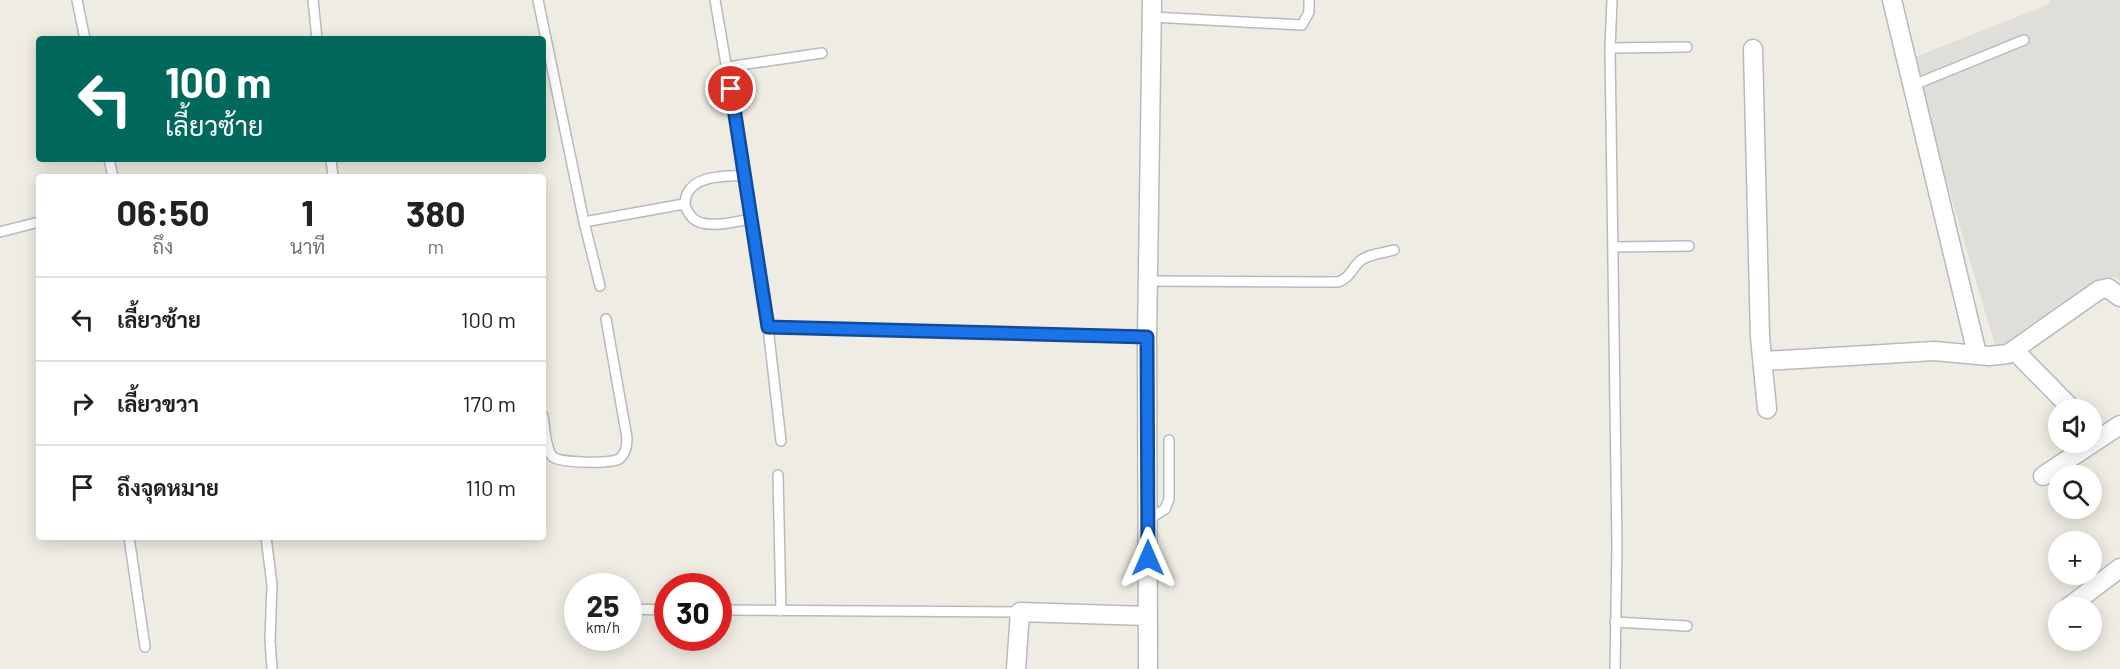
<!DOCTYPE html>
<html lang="th">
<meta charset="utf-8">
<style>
body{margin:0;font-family:Barlow,Sarabun,sans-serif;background:#f2f2f2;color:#222;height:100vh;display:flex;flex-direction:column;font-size:22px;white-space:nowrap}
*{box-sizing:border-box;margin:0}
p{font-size:20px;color:#767676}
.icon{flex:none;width:33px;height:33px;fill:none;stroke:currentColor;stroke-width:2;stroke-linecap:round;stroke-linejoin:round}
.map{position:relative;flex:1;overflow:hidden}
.panel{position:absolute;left:36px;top:174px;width:510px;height:366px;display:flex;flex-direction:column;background:#fff;border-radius:6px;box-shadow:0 3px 15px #0003}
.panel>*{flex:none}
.top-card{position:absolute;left:36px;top:36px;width:510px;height:126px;border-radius:6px;box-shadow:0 3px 15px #0003;background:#00695c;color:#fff;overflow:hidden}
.fabs{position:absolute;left:2048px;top:399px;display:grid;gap:12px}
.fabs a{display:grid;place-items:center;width:54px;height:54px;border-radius:50%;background:#fff;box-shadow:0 3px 15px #0003;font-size:30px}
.speed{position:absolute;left:564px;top:573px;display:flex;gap:12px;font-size:30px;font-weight:700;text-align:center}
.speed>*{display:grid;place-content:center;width:78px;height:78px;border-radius:50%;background:#fff;box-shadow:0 3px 15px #0003;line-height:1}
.speed small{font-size:15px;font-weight:400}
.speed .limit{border:9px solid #d22;background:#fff;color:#111}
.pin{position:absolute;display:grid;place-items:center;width:51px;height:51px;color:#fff;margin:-26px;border:3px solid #fff;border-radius:50%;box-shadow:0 2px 6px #0007}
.me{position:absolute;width:66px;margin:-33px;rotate:0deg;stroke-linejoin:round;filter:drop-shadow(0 0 4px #0008)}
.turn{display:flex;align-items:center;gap:21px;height:126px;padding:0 30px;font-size:27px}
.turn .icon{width:78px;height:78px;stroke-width:2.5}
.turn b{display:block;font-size:42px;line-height:51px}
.eta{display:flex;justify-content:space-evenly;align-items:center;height:102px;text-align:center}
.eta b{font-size:36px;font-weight:700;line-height:42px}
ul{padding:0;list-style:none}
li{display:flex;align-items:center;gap:18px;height:84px;padding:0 30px;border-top:2px solid #e0e0e0}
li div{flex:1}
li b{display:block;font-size:22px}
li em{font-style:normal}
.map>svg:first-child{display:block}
</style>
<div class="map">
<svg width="2120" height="669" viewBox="0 0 2120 669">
<rect width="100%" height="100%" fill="#efece3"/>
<path fill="#e0ded8" d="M 2049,0 L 2120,0 L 2120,281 L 2114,276 L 1998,355 L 1910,59 L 2050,4 Z"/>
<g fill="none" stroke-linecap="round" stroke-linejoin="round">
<g stroke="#b6babf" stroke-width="12">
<path id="service" d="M 77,0 L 85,39
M 313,0 L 317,39
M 538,0 L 584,222 L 684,204
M 715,0 L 745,175 L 768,327 L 1147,337
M 1612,0 L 1610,48 L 1617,547 L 1615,669
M 1152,17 L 1302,25 L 1309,12 L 1309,0
M 1610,48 L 1687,47
M 727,67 L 822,53
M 1911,86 L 2024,40
M 109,159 L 113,177
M 331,159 L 333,177
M 745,175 C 727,177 696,174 687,194 C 685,199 684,203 686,208 C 689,215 693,221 702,223 C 717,227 737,221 752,219
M 584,222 L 600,286
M 0,232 L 39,222
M 1613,247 L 1689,246
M 1150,281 L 1338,282 C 1350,278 1352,268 1360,261 C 1368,254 1384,253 1394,250
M 768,327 L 781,441
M 543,416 C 545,427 545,449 553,457 C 560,463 610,464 619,459 C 626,454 627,445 627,438 L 606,319
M 778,475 L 781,611
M 1148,520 L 1165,509 L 1169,499 L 1169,440
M 129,537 L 145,647
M 266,537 L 272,585 L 270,640 L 272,669
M 572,609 L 578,609
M 628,609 L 668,610
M 718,610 L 1020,612
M 1615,622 L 1687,626"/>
</g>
<g stroke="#b6babf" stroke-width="21">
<path id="minor" d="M 1892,0 L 1977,354
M 1753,49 L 1760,337 L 1767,409
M 2014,350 L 2073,410
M 1764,361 L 1934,351 L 1989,356 L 2008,354 L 2099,290 L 2108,288 L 2120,297
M 2043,476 L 2120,425
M 2070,606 L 2120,568
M 1016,669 L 1020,612 L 1147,616
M 1148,669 L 1147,337 L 1152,0"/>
</g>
<use href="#service" stroke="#fff" stroke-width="9"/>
<use href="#minor" stroke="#fff" stroke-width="18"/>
</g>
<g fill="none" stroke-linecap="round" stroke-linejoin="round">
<g stroke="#114b97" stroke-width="15">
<path id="route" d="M 731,89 L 768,327 L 1147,337 L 1148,558"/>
</g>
<use href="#route" stroke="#1a73e8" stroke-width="10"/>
</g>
</svg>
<div class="fabs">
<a><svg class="icon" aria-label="sound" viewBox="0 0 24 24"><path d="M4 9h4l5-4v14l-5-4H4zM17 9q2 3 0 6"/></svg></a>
<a><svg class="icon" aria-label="search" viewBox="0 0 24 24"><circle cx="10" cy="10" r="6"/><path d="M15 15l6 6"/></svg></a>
<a>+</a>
<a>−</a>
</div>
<div class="speed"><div>25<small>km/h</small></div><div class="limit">30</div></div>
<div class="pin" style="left:731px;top:89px;background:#d93025"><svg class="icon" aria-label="arrive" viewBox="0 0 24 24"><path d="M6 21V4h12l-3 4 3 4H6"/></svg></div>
<svg class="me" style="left:1148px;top:558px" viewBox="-20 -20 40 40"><path d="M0-17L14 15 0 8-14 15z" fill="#1a73e8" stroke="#fff" stroke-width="4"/></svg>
<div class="top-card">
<div class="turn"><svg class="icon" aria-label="left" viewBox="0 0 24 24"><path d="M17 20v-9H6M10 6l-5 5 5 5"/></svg><div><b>100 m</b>เลี้ยวซ้าย</div></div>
</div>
<section class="panel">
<div class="eta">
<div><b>06:50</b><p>ถึง</p></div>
<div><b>1</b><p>นาที</p></div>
<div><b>380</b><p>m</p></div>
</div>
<ul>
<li><svg class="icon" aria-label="left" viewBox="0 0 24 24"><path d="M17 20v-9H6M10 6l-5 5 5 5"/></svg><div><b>เลี้ยวซ้าย</b></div><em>100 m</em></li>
<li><svg class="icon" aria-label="right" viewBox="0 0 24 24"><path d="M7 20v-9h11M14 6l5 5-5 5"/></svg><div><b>เลี้ยวขวา</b></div><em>170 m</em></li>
<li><svg class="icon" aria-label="arrive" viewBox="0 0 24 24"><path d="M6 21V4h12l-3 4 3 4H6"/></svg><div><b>ถึงจุดหมาย</b></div><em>110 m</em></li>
</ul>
</section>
</div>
